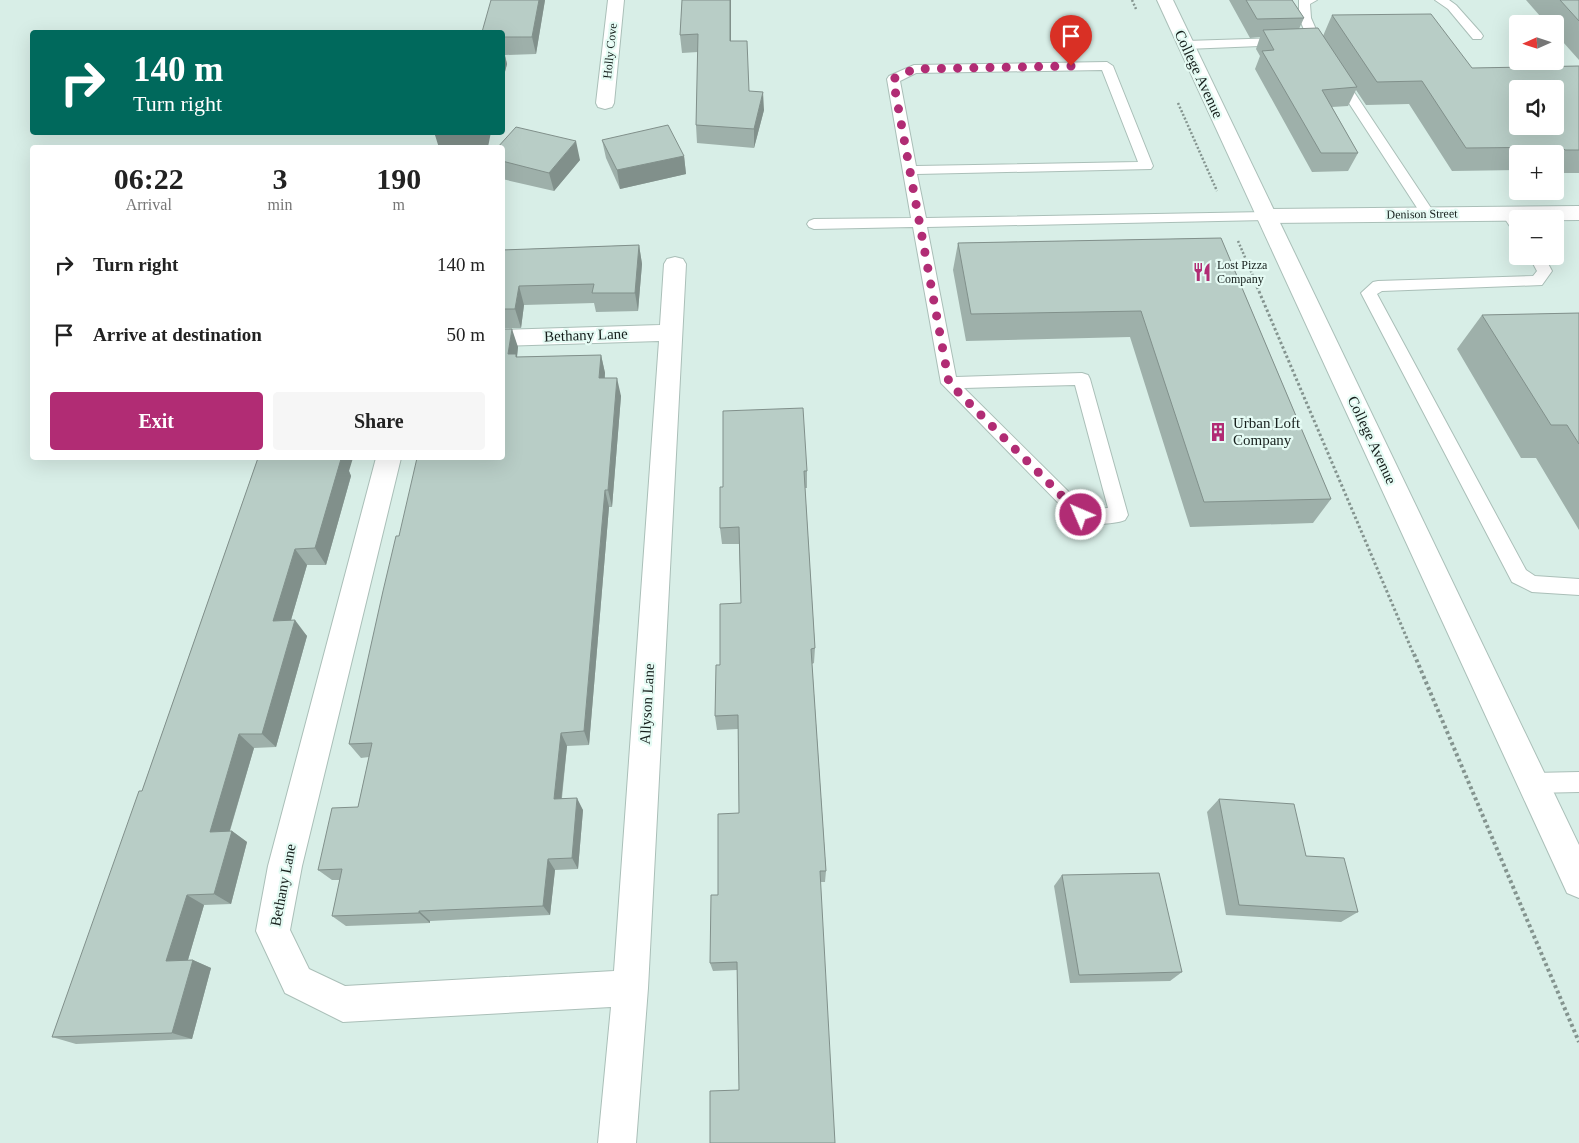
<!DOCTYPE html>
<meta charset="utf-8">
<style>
body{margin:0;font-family:"Times New Roman",serif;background:#f6f6f6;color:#222;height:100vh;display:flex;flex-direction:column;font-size:19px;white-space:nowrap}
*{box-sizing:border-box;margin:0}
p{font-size:16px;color:#767676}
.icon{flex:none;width:28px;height:28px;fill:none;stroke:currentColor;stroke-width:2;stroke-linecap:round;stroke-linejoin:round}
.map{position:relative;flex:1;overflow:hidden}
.drawer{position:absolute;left:30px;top:145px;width:475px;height:315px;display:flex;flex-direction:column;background:#fff;border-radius:5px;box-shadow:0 5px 20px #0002}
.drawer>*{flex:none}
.guide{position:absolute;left:30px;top:30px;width:475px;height:105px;border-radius:5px;box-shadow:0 5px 20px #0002;background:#00695c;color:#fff;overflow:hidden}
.needle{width:32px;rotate:267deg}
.fabs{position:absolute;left:1509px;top:15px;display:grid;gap:10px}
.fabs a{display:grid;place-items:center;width:55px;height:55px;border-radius:5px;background:#fff;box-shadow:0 5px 20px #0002;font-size:25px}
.pin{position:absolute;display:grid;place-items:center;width:42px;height:42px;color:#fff;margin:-51px -21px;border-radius:50% 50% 50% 0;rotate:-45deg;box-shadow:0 0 5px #0007}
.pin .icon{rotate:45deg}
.me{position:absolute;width:55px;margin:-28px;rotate:315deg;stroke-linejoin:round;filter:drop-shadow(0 0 4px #0008)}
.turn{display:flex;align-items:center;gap:18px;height:105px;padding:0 20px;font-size:22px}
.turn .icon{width:65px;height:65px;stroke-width:2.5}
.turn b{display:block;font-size:35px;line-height:42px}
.eta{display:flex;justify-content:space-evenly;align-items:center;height:85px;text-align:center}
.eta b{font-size:30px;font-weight:700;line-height:35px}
.action{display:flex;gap:10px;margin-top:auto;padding:10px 20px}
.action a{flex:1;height:58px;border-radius:5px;background:#b12c74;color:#fff;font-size:20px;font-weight:700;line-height:58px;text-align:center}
.action a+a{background:#f6f6f6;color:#222}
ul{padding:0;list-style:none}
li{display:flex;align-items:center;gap:15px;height:70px;padding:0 20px}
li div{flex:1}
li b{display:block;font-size:19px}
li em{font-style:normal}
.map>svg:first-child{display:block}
</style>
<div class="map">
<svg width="1579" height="1143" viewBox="0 0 1579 1143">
<rect width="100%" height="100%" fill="#d8eee7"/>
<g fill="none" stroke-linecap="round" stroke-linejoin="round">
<g stroke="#aabfb8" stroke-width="2">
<path id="lane" d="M 1299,0 L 1317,0 L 1310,4 L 1311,18 L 1321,41 L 1319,44 L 1311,44 L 1309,41 L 1299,18 Z
M 1435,0 L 1449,0 L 1456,5 L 1481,33 L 1483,36 L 1481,39 L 1473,39 L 1448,9 Z
M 1282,38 L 1288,42 L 1286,45 L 1186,49 L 1180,45 L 1186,41 Z
M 1107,62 L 1113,66 L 1153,166 L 1151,169 L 917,174 L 926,218 L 1266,212 L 1271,213 L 1273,216 L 1271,219 L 1266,220 L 927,227 L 956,377 L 1082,373 L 1088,375 L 1090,379 L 1128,515 L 1125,520 C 1112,525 1088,525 1075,520 L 941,383 L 913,227 L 814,229 L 809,227 L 807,224 L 809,221 L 814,219 L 911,218 L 887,79 L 889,76 L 914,65 ZM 1102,70 L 1138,162 L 916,166 L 900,81 L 916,73 ZM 1075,385 L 1108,508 L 1085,508 L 964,388 Z
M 1338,73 L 1344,77 L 1435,214 L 1433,217 L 1423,217 L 1421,214 L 1332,77 Z
M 1508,209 L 1513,210 L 1519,219 L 1518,219 L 1518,232 L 1513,231 L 1501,213 L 1503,210 Z
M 1529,256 L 1544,256 L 1552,271 L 1542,285 L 1382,291 L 1377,294 L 1526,570 L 1535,576 L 1579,579 L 1579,595 L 1532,592 L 1512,582 L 1361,293 L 1373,282 L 1378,281 L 1533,276 L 1537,271 Z
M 1579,772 L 1579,792 L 1533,793 L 1525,790 L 1522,783 L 1525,776 L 1533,773 Z"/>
</g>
<g stroke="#aabfb8" stroke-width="2">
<path id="street" d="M 608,0 L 624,0 L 614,103 L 612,107 L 605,109 L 598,107 L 596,103 Z
M 1579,206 L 1579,220 L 1266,223 L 1259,221 L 1256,216 L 1259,211 L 1266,209 Z
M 675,257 L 683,259 L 686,264 L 648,988 L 636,1143 L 598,1143 L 611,1007 L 343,1022 L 285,993 L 256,931 L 268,866 L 376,458 L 401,458 L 302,866 L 290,930 L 309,969 L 345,986 L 614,971 L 659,341 L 502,346 L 502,330 L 660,325 L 664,264 L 667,259 Z"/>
</g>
<g stroke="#aabfb8" stroke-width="2">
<path id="secondary" d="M 1157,0 L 1173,0 L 1579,845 L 1579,898 L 1567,893 Z"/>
</g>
<path stroke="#84948f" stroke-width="2.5" stroke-dasharray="2 2" stroke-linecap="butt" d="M 1132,0 L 1136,9
M 1178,103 L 1217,191
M 1238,241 L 1256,283"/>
<path stroke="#84948f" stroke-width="3" stroke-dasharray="2.5 2.5" stroke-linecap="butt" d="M 1255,282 L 1414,655"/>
<path stroke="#84948f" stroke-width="4" stroke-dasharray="3 3" stroke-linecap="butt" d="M 1414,654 L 1579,1042"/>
<use href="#lane" fill="#fff" fill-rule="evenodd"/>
<use href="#street" fill="#fff" fill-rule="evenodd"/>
<use href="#secondary" fill="#fff" fill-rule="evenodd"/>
</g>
<path fill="#9eb0aa" d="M 491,0 L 545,0 L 536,54 L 505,55 L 507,64 L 502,83 L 502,32 Z
M 682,0 L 731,0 L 731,41 L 749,91 L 764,110 L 754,148 L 697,143 L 696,125 L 698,52 L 682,53 L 680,35 Z
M 1229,0 L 1292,0 L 1304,18 L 1299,29 L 1323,36 L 1332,15 L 1472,68 L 1579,66 L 1579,173 L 1555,173 L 1555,154 L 1518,154 L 1518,170 L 1452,171 L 1409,104 L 1366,105 L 1356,90 L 1348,106 L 1332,107 L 1358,153 L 1348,171 L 1312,172 L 1255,69 L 1260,56 L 1256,49 L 1260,37 L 1250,38 Z
M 1526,0 L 1579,0 L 1579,60 L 1555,33 L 1555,24 L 1547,24 Z
M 602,140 L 684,156 L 686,174 L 620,189 L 606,158 Z
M 502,148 L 580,160 L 554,191 L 502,179 Z
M 1221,238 L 1331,499 L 1313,523 L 1190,527 L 1130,337 L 966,341 L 953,270 L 958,243 Z
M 639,245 L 642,264 L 638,311 L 596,312 L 594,303 L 524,305 L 521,328 L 502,328 L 502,250 Z
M 1579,313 L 1579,530 L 1536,458 L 1521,458 L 1457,349 L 1482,315 Z
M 502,329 L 518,347 L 517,357 L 601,355 L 605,373 L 605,378 L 621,396 L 612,507 L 609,507 L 589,745 L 567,746 L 562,798 L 583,810 L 578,869 L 555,870 L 550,915 L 430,921 L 430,923 L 346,926 L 332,916 L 340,880 L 332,880 L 318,870 L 358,807 L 369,757 L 361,758 L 349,744 L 399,536 Z
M 723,411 L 807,471 L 807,488 L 805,488 L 815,648 L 814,663 L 812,664 L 826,871 L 825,882 L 820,882 L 739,1090 L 737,970 L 713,971 L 710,963 L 718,895 L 739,813 L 738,729 L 717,730 L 715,716 L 720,665 L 741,603 L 739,544 L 722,544 L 720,528 L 723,487 Z
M 258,458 L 349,471 L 351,476 L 326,565 L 307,565 L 291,620 L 307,636 L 276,747 L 254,748 L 230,831 L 232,831 L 247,842 L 231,904 L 204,905 L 188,960 L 193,960 L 211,968 L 192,1039 L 76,1044 L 52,1037 L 142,791 Z
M 1219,799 L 1306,856 L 1358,912 L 1341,922 L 1226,915 L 1207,812 Z
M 1062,875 L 1182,972 L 1170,981 L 1070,983 L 1054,886 Z"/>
<path fill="#81908b" d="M 539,0 L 545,0 L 536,54 L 532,37 Z
M 730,0 L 731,0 L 731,59 L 730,41 Z
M 502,45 L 507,64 L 502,83 Z
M 763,92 L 764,110 L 754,148 L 754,129 Z
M 452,132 L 491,132 L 488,147 L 439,148 L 435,135 Z
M 576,141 L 580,160 L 554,191 L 549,173 Z
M 684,156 L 686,174 L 620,189 L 617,170 Z
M 639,245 L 642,264 L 638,311 L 635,293 Z
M 519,286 L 524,305 L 521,328 L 515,309 Z
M 512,329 L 518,347 L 517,356 L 522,372 L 508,354 Z
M 601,355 L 605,373 L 603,396 L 599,378 Z
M 617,378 L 621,396 L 612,507 L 608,490 Z
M 338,458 L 353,458 L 349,471 L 351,476 L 326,565 L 315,548 Z
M 605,490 L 609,507 L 589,745 L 584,731 Z
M 295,549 L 307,565 L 286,637 L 273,621 Z
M 295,620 L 307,636 L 276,747 L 262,734 Z
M 561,733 L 567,746 L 560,811 L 554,799 Z
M 239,734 L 254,748 L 226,843 L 210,832 Z
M 577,798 L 583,810 L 578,869 L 572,858 Z
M 232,831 L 247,842 L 231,904 L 214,894 Z
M 548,859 L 555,870 L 550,915 L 543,906 Z
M 187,895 L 204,905 L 185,970 L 166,961 Z
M 419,911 L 430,921 L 430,923 L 419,913 Z
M 193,960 L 211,968 L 192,1039 L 172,1033 Z"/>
<path fill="#b8cdc6" stroke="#81908b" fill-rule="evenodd" d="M 491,0 L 539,0 L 532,37 L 502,37 L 502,32 L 482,32 Z
M 682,0 L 730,0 L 730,41 L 747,41 L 749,91 L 763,92 L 754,129 L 696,125 L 698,34 L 680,35 Z
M 1246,0 L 1292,0 L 1304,18 L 1257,19 Z
M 1560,0 L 1579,0 L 1579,21 Z
M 1431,14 L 1472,68 L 1579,66 L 1579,150 L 1565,150 L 1562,147 L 1466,148 L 1422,81 L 1377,82 L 1332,15 ZM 1518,89 L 1555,89 L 1555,126 L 1518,126 Z
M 1318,28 L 1357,87 L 1322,90 L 1358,153 L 1321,153 L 1262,51 L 1274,50 L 1263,30 Z
M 668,125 L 684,156 L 617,170 L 602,140 Z
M 516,127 L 576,141 L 549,173 L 502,161 L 502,148 L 497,148 Z
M 434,132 L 452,132 L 435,135 Z
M 1221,238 L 1331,499 L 1204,502 L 1141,311 L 971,314 L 958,243 Z
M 639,245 L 635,293 L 592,293 L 594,284 L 519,286 L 515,309 L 502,309 L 502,250 Z
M 1579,313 L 1579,444 L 1567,425 L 1551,425 L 1482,315 Z
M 502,329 L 512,329 L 508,354 L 516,354 L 516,357 L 601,355 L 599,378 L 617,378 L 608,490 L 605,490 L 584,731 L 561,733 L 554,799 L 577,798 L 572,858 L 548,859 L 543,906 L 419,911 L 419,913 L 332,916 L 342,869 L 318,870 L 332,808 L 358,807 L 372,743 L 349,744 L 383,591 L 396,536 L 399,536 L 417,458 L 502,458 Z
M 803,408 L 807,471 L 804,471 L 815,648 L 811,649 L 826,871 L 820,871 L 835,1143 L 710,1143 L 710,1091 L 739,1090 L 737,962 L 710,963 L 711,895 L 718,895 L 718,814 L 739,813 L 738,715 L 715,716 L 716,665 L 720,665 L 720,604 L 741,603 L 739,527 L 720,528 L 720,487 L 723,487 L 723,411 Z
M 258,458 L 338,458 L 337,459 L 341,459 L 315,548 L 295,549 L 273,621 L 295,620 L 262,734 L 239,734 L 210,832 L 232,831 L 214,894 L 187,895 L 166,961 L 193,960 L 172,1033 L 52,1037 L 139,791 L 142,791 Z
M 1219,799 L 1294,804 L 1306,856 L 1344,858 L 1358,912 L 1239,905 Z
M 1159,873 L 1182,972 L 1079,975 L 1062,875 Z"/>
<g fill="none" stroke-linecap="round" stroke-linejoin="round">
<path stroke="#b12c74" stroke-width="9" stroke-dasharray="0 16.2" d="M 1071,66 L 914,69 L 893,79 L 949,383 L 1081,515"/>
</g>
<defs>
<g id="restaurant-bare" transform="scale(1.5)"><path d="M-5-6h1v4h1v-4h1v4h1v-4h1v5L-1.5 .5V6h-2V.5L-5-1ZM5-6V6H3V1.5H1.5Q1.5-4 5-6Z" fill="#b12c74" stroke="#e5fbf4" stroke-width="2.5" paint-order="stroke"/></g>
<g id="building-bare" transform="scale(1.5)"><path d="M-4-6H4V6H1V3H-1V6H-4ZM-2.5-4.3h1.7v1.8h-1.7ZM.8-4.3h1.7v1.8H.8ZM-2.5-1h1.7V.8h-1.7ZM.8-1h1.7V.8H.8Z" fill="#b12c74" stroke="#e5fbf4" stroke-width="2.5" paint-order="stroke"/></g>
</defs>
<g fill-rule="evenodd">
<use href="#restaurant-bare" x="1202" y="272"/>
<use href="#building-bare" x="1218" y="432"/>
</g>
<g text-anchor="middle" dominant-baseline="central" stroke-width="4.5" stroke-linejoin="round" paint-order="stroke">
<g font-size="12" fill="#161f1c" stroke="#e5fbf4">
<text transform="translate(610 51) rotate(-84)">Holly Cove</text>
<text transform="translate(1422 214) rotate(-1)">Denison Street</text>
</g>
<g font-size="12" fill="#161f1c" stroke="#e5fbf4" text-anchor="start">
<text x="1217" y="265">Lost Pizza<tspan x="1217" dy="14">Company</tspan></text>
</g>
<g font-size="15" fill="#161f1c" stroke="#e5fbf4">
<text transform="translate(1199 74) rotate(65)">College Avenue</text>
<text transform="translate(586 335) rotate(-2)">Bethany Lane</text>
<text transform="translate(1372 440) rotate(65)">College Avenue</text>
<text transform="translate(647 704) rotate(-87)">Allyson Lane</text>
<text transform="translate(283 885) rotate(-79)">Bethany Lane</text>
</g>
<g font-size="15" fill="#161f1c" stroke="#e5fbf4" text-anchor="start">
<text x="1233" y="423">Urban Loft<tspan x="1233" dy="17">Company</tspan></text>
</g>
</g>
</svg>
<div class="fabs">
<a><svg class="needle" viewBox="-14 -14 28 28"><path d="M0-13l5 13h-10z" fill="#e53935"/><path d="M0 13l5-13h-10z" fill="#767676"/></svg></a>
<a><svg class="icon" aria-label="sound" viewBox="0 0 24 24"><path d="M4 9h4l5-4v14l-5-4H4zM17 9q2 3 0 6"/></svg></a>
<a>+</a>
<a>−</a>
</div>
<div class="pin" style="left:1071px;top:66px;background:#d93025"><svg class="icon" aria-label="arrive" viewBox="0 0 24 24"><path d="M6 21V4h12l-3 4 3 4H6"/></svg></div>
<svg class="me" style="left:1081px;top:515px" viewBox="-20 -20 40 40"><circle r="17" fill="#b12c74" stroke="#fff" stroke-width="3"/><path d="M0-11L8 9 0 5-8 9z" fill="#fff"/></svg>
<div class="guide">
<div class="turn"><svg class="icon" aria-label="right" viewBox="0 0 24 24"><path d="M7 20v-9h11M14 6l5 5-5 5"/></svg><div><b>140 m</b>Turn right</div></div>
</div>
<section class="drawer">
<div class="eta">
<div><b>06:22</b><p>Arrival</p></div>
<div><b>3</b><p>min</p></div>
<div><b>190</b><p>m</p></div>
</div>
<ul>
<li><svg class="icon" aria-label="right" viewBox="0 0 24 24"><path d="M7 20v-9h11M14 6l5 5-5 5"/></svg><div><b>Turn right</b></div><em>140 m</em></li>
<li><svg class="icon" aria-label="arrive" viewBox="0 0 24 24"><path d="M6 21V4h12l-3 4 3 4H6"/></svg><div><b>Arrive at destination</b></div><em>50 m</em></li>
</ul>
<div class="action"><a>Exit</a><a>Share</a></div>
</section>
</div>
